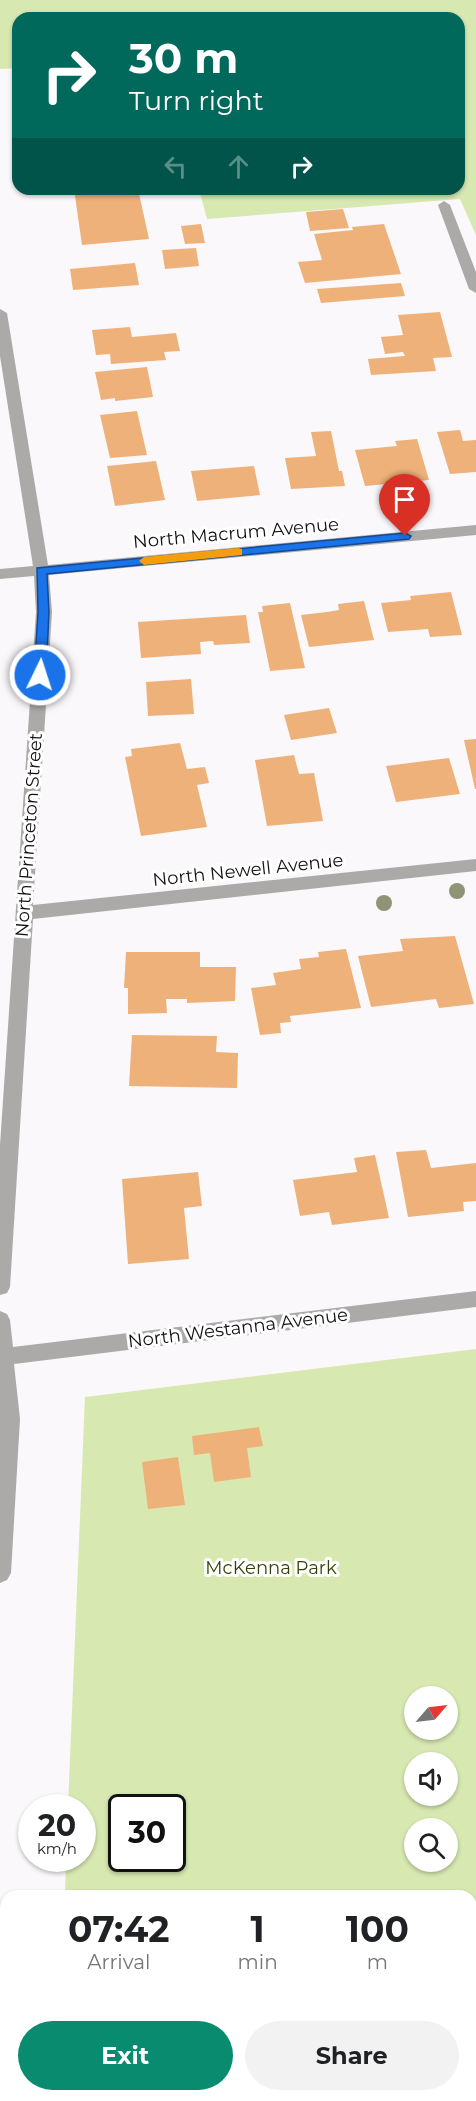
<!DOCTYPE html>
<style>
body{margin:0;font-family:Montserrat,sans-serif;background:#f2f2f2;color:#202124;height:100vh;display:flex;flex-direction:column;font-size:22px;white-space:nowrap}
*{box-sizing:border-box;margin:0}
p{font-size:20px;color:#757577}
.icon{flex:none;width:33px;height:33px;fill:none;stroke:currentColor;stroke-width:2;stroke-linecap:round;stroke-linejoin:round}
.map{position:relative;flex:1;overflow:hidden}
.drawer{position:absolute;left:0px;top:1890px;width:477px;height:212px;display:flex;flex-direction:column;background:#fff;border-radius:18px 18px 0 0;box-shadow:0 2px 4px #0004}
.drawer>*{flex:none}
.top-card{position:absolute;left:12px;top:12px;width:453px;height:183px;border-radius:18px;box-shadow:0 2px 4px #0004;background:#00695c;color:#fff;overflow:hidden}
.needle{width:39px;rotate:62deg}
.controls{position:absolute;left:404px;top:1686px;display:grid;gap:12px}
.controls a{display:grid;place-items:center;width:54px;height:54px;border-radius:50%;background:#fff;box-shadow:0 2px 4px #0004;font-size:30px}
.speed{position:absolute;left:18px;top:1794px;display:flex;gap:12px;font-size:30px;font-weight:700;text-align:center}
.speed>*{display:grid;place-content:center;width:78px;height:78px;border-radius:50%;background:#fff;box-shadow:0 2px 4px #0004;line-height:1}
.speed small{font-size:15px;font-weight:400}
.speed .limit{border:3px solid #111;border-radius:9px;background:#fff;color:#111}
.pin{position:absolute;display:grid;place-items:center;width:51px;height:51px;color:#fff;margin:-62px -26px;border-radius:50% 50% 50% 0;rotate:-45deg;box-shadow:0 0 6px #0007}
.pin .icon{rotate:45deg}
.me{position:absolute;width:66px;margin:-33px;rotate:4deg;stroke-linejoin:round;filter:drop-shadow(0 0 4px #0008)}
.turn{display:flex;align-items:center;gap:21px;height:126px;padding:0 18px;font-size:27px}
.turn .icon{width:78px;height:78px;stroke-width:2.5}
.turn b{display:block;font-size:42px;line-height:51px}
.lanes{display:flex;align-items:center;height:57px;padding:0 18px;background:#0003;justify-content:center;gap:30px;direction:ltr}
.lanes .off{opacity:.35}
.eta{display:flex;justify-content:space-evenly;align-items:center;height:102px;text-align:center}
.eta b{font-size:36px;font-weight:700;line-height:42px}
.primary-button{display:flex;gap:12px;margin-top:auto;padding:12px 18px}
.primary-button a{flex:1;height:69px;border-radius:36px;background:#088b6f;color:#fff;font-size:24px;font-weight:700;line-height:69px;text-align:center}
.primary-button a+a{background:#f2f2f2;color:#202124}
.map>svg:first-child{display:block}
</style>
<div class="map">
<svg width="476" height="2101" viewBox="0 0 476 2101">
<rect width="100%" height="100%" fill="#faf8fa"/>
<path fill="#d7e9b1" fill-rule="evenodd" d="M 0,0 L 476,0 L 476,235 L 460,199 L 207,219 L 199,189 L 459,189 L 459,18 L 18,18 L 18,68 L 0,69 Z
M 476,1349 L 476,2101 L 56,2101 L 57,2096 L 471,2096 L 471,1896 L 65,1896 L 66,1859 L 82,1858 L 82,1808 L 68,1807 L 85,1397 ZM 414,1696 L 447,1696 L 447,1730 L 414,1730 ZM 414,1762 L 447,1762 L 447,1796 L 414,1796 ZM 122,1808 L 172,1808 L 172,1858 L 122,1858 ZM 414,1828 L 447,1828 L 447,1862 L 414,1862 Z"/>
<path fill="#eeb179" d="M 74,189 L 138,189 L 149,239 L 82,245 Z
M 343,209 L 349,228 L 310,231 L 306,212 Z
M 201,224 L 205,243 L 185,244 L 181,226 Z
M 384,224 L 401,274 L 305,283 L 298,262 L 322,260 L 314,234 L 353,230 L 352,227 Z
M 196,248 L 199,266 L 165,269 L 162,250 Z
M 135,263 L 139,285 L 73,290 L 70,269 Z
M 401,283 L 405,296 L 321,303 L 317,289 Z
M 440,312 L 452,357 L 433,358 L 436,371 L 371,375 L 368,359 L 405,356 L 403,352 L 385,354 L 381,337 L 403,335 L 398,315 Z
M 130,327 L 132,337 L 176,333 L 180,351 L 164,352 L 166,360 L 111,364 L 110,354 L 96,355 L 92,330 Z
M 147,367 L 153,397 L 115,401 L 115,398 L 101,400 L 95,372 Z
M 137,411 L 147,455 L 110,458 L 100,415 Z
M 460,430 L 463,441 L 476,440 L 476,472 L 450,474 L 437,432 Z
M 331,431 L 339,471 L 342,471 L 345,486 L 291,489 L 285,458 L 316,456 L 311,432 Z
M 417,439 L 429,480 L 365,486 L 355,450 L 397,446 L 395,441 Z
M 156,461 L 165,500 L 115,506 L 107,466 Z
M 254,466 L 260,495 L 197,501 L 191,471 Z
M 451,592 L 462,635 L 430,637 L 428,629 L 388,632 L 381,603 L 411,600 L 410,596 Z
M 364,601 L 374,640 L 309,647 L 301,615 L 327,612 L 339,610 L 338,604 Z
M 290,603 L 305,668 L 270,671 L 258,612 L 263,612 L 262,606 Z
M 246,615 L 250,643 L 214,645 L 213,641 L 200,642 L 201,654 L 141,658 L 138,622 Z
M 191,679 L 194,714 L 148,716 L 146,682 Z
M 329,708 L 337,733 L 291,740 L 284,715 Z
M 476,739 L 476,789 L 475,789 L 464,740 Z
M 180,743 L 187,769 L 205,767 L 209,783 L 197,785 L 207,827 L 141,836 L 125,757 L 132,756 L 131,749 Z
M 294,755 L 299,774 L 314,773 L 323,821 L 267,826 L 255,760 Z
M 449,758 L 460,794 L 396,802 L 386,766 Z
M 455,936 L 474,1004 L 439,1008 L 436,999 L 371,1007 L 358,956 L 403,951 L 400,939 Z
M 346,949 L 361,1008 L 290,1016 L 291,1022 L 280,1023 L 281,1033 L 260,1035 L 251,988 L 276,985 L 273,973 L 301,969 L 299,959 L 319,957 L 318,952 Z
M 126,952 L 200,952 L 200,967 L 236,967 L 235,1001 L 187,1003 L 187,999 L 166,999 L 167,1013 L 128,1014 L 128,988 L 124,988 Z
M 132,1035 L 217,1036 L 216,1052 L 238,1053 L 237,1088 L 129,1086 Z
M 426,1150 L 431,1168 L 476,1163 L 476,1201 L 463,1202 L 464,1211 L 408,1217 L 396,1152 Z
M 375,1155 L 389,1218 L 332,1225 L 329,1212 L 300,1216 L 293,1180 L 357,1172 L 354,1158 Z
M 198,1172 L 202,1206 L 184,1208 L 189,1259 L 128,1264 L 122,1179 Z
M 259,1427 L 263,1446 L 247,1448 L 251,1477 L 214,1482 L 210,1453 L 194,1455 L 192,1436 Z
M 178,1457 L 185,1505 L 148,1509 L 142,1462 Z"/>
<g fill="none" stroke-linecap="round" stroke-linejoin="round">
<path fill="#abaaa9" fill-rule="evenodd" d="M 444,201 L 450,205 L 476,272 L 476,293 L 469,289 L 438,205 Z
M 0,309 L 7,313 L 48,565 L 476,525 L 476,535 L 49,575 L 52,612 L 33,905 L 476,859 L 476,871 L 33,919 L 10,1287 L 7,1293 L 0,1295 L 0,1145 L 36,612 L 34,576 L 0,579 L 0,569 L 33,566 L 0,356 Z
M 476,1291 L 476,1307 L 14,1364 L 20,1419 L 11,1573 L 7,1580 L 0,1583 L 0,1311 L 7,1314 L 10,1320 L 13,1347 Z"/>
</g>
<g fill="#8e9475">
<circle cx="457" cy="891" r="8"/>
<circle cx="384" cy="903" r="8"/>
</g>
<path fill="#1a73e8" stroke="#114b97" stroke-width="1.5" d="M 405,533 L 411,536 L 409,539 L 47,574 L 49,612 L 46,675 L 40,679 L 34,675 L 38,612 L 37,568 Z"/>
<path fill="#f59e0b" d="M 238,548 L 242,549 L 242,555 L 144,565 L 139,561 L 144,557 Z"/>
<g text-anchor="middle" dominant-baseline="central" stroke-width="6" stroke-linejoin="round" paint-order="stroke">
<g font-size="18" fill="#131213" stroke="#fff">
<text transform="translate(236 533) rotate(-5)">North Macrum Avenue</text>
<text transform="translate(29 835) rotate(-86)">North Princeton Street</text>
<text transform="translate(248 870) rotate(-6)">North Newell Avenue</text>
<text transform="translate(238 1328) rotate(-7)">North Westanna Avenue</text>
</g>
<g font-size="18" fill="#354209" stroke="#fff">
<text x="271" y="1568">McKenna Park</text>
</g>
</g>
</svg>
<div class="controls">
<a><svg class="needle" viewBox="-14 -14 28 28"><path d="M0-13l5 13h-10z" fill="#e53935"/><path d="M0 13l5-13h-10z" fill="#757577"/></svg></a>
<a><svg class="icon" aria-label="sound" viewBox="0 0 24 24"><path d="M4 9h4l5-4v14l-5-4H4zM17 9q2 3 0 6"/></svg></a>
<a><svg class="icon" aria-label="search" viewBox="0 0 24 24"><circle cx="10" cy="10" r="6"/><path d="M15 15l6 6"/></svg></a>
</div>
<div class="speed"><div>20<small>km/h</small></div><div class="limit">30</div></div>
<div class="pin" style="left:405px;top:536px;background:#d93025"><svg class="icon" aria-label="arrive" viewBox="0 0 24 24"><path d="M6 21V4h12l-3 4 3 4H6"/></svg></div>
<svg class="me" style="left:40px;top:675px" viewBox="-20 -20 40 40"><circle r="17" fill="#1a73e8" stroke="#fff" stroke-width="3"/><path d="M0-11L8 9 0 5-8 9z" fill="#fff"/></svg>
<div class="top-card">
<div class="turn"><svg class="icon" aria-label="right" viewBox="0 0 24 24"><path d="M7 20v-9h11M14 6l5 5-5 5"/></svg><div><b>30 m</b>Turn right</div></div>
<div class="lanes"><svg class="icon off" aria-label="left" viewBox="0 0 24 24"><path d="M17 20v-9H6M10 6l-5 5 5 5"/></svg><svg class="icon off" aria-label="ahead" viewBox="0 0 24 24"><path d="M12 20V5M6 11l6-6 6 6"/></svg><svg class="icon" aria-label="right" viewBox="0 0 24 24"><path d="M7 20v-9h11M14 6l5 5-5 5"/></svg></div>
</div>
<section class="drawer">
<div class="eta">
<div><b>07:42</b><p>Arrival</p></div>
<div><b>1</b><p>min</p></div>
<div><b>100</b><p>m</p></div>
</div>
<div class="primary-button"><a>Exit</a><a>Share</a></div>
</section>
</div>
